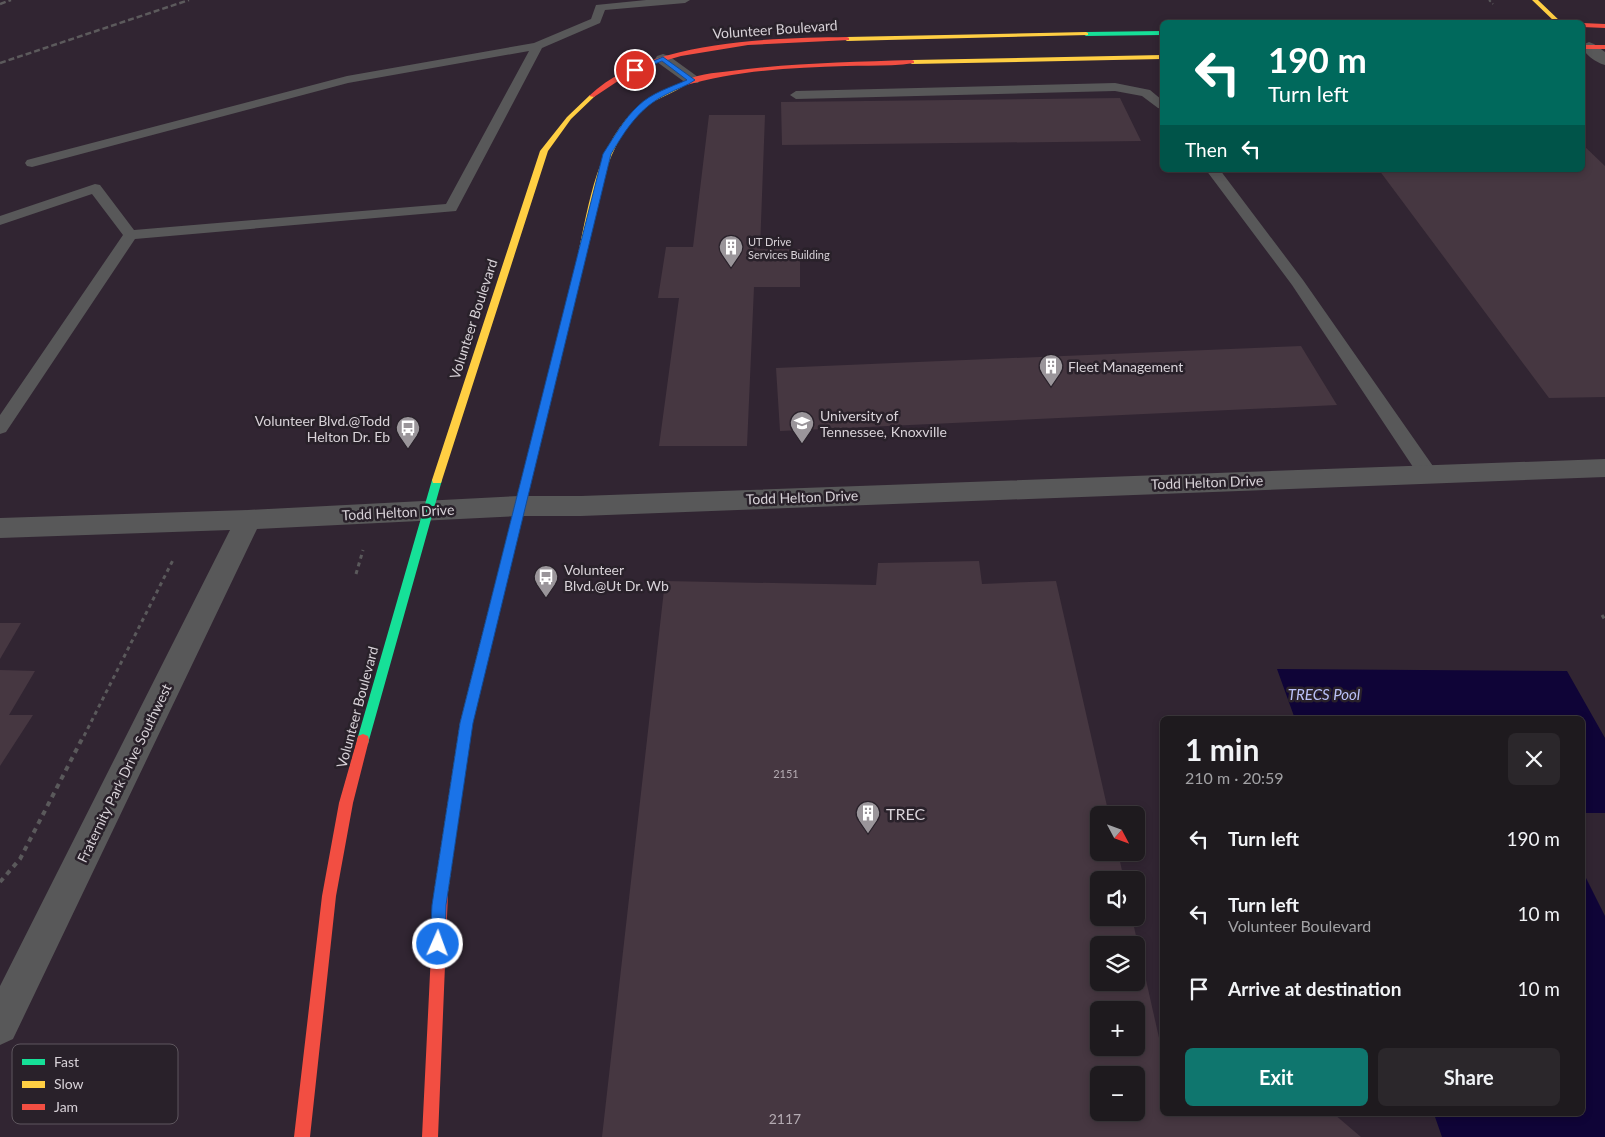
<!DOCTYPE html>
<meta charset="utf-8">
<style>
body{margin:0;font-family:Lato,sans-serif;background:#2b272b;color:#f1f3f6;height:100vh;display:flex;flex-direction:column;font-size:19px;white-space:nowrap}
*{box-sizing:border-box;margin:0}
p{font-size:16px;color:#a1a1a4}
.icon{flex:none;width:28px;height:28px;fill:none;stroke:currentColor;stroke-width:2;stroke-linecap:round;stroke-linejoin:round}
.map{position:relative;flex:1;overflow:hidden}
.sheet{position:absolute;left:1160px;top:716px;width:425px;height:400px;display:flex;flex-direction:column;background:#1e1a1e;border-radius:8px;box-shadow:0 2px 8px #0003,0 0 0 1px #3c383c}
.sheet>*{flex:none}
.top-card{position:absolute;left:1160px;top:20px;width:425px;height:152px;border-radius:8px;box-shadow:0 2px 8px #0003,0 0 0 1px #3c383c;background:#00695c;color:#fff;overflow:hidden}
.needle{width:32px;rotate:131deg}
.controls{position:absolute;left:1090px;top:806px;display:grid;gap:10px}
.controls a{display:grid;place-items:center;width:55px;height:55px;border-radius:8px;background:#1e1a1e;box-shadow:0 2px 8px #0003,0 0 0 1px #3c383c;font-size:25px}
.pin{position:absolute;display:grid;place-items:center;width:42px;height:42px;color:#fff;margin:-21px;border:2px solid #fff;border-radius:50%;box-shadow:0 1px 5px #0007}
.me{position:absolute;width:55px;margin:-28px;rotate:2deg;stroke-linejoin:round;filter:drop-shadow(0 0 4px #0008)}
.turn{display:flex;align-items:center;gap:18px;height:105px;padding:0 25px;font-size:22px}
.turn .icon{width:65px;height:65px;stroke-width:2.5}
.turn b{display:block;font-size:35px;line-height:42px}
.then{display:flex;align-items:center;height:48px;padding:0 25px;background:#0003;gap:10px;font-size:19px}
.round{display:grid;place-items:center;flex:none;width:52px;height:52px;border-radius:8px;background:#2b272b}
.summary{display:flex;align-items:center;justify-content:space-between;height:85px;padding:0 25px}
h1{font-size:30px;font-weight:700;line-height:38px}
.primary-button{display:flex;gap:10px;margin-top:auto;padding:10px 25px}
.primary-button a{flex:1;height:58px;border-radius:8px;background:#0f766e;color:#fff;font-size:20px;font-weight:700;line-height:58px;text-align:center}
.primary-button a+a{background:#2b272b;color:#f1f3f6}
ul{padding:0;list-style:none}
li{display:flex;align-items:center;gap:15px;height:75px;padding:0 25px}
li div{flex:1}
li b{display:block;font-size:19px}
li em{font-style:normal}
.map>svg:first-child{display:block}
</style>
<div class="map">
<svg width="1605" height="1137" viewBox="0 0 1605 1137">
<rect width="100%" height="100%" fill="#282328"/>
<path fill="#312532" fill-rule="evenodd" d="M 0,0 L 1605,0 L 1605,1137 L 0,1137 ZM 1162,22 L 1582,22 L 1582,170 L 1162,170 ZM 1162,719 L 1582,719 L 1582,1114 L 1162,1114 ZM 1099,815 L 1136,815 L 1136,852 L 1099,852 ZM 1099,880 L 1136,880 L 1136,918 L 1099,918 ZM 1099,945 L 1136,945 L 1136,982 L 1099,982 ZM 1099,1010 L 1136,1010 L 1136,1048 L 1099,1048 ZM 1099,1075 L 1136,1075 L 1136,1112 L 1099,1112 Z"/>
<path fill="#0f0437" d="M 1277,669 L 1567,671 L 1605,738 L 1605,813 L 1583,813 L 1582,719 L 1295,719 Z
M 1583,872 L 1605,916 L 1605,1137 L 1442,1137 L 1434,1114 L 1582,1114 Z"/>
<path fill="#463741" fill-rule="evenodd" d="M 1120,98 L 1141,141 L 782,145 L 781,102 Z
M 709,115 L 765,115 L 760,249 L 800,249 L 800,287 L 754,287 L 747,446 L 659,446 L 679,298 L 658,298 L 666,247 L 693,247 Z
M 1582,144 L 1605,166 L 1605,397 L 1549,398 L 1379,170 L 1582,170 Z
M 1301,346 L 1337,405 L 780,431 L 776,368 Z
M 979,561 L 982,584 L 1056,581 L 1109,815 L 1099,815 L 1099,852 L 1118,852 L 1124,880 L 1099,880 L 1099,918 L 1132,918 L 1162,1051 L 1162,1114 L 1334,1114 L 1361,1137 L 602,1137 L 665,581 L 876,585 L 878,563 ZM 1099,945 L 1136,945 L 1136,982 L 1099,982 ZM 1099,1010 L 1136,1010 L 1136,1048 L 1099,1048 ZM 1099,1075 L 1136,1075 L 1136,1112 L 1099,1112 Z
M 0,623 L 21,623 L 0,659 Z
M 0,670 L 35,671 L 9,715 L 33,715 L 0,766 Z"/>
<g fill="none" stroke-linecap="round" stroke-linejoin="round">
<path stroke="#5a595b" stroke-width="2" stroke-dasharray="2.5 2.5" stroke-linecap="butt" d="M 1489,0 L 1493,4"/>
<path stroke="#5a595b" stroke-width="3" stroke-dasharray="4 4" stroke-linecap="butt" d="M 356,574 L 363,550
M 1602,615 L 1605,620
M 84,736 L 173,560"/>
<path stroke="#5a595b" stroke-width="4" stroke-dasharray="5 5" stroke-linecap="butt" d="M 0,882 L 20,859 L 84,735"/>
<path fill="#585859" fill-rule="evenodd" d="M 646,0 L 690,0 L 685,3 L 605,10 L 600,23 L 542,48 L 456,211 L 135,239 L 6,432 L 0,434 L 0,415 L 123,235 L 92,194 L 0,225 L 0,216 L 95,184 L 100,185 L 134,230 L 446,204 L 529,51 L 348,83 L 32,167 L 27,166 L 25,163 L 27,160 L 347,76 L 534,43 L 591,19 L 596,5 Z
M 1115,83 L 1150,90 L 1162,100 L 1162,109 L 1158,108 L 1142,96 L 1115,91 L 796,99 L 790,95 L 796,91 Z
M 1206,170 L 1220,170 L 1303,280 L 1435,469 L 1437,474 L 1435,479 L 1428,481 L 1421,479 L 1292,285 Z"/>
<path fill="#585859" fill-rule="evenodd" d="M 1589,42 L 1594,44 L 1605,52 L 1605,65 C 1597,63 1583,54 1582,45 Z
M 663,54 L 669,56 L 698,77 L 700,80 L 698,83 L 686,83 L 657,62 L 655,59 L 657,56 Z
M 1605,459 L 1605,477 L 581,516 L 519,516 L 257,529 L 13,1039 L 0,1045 L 0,986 L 230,530 L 0,538 L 0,518 L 248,510 L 519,496 L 581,496 Z"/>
<path fill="#16e098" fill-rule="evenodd" d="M 1162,31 L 1162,35 L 1086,36 L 1083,34 L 1086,32 Z
M 437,476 L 442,480 L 369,740 L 368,744 L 363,746 L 358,744 L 357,740 L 432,480 Z"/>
<path fill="#ffcf43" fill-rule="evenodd" d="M 1532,0 L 1538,0 L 1561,22 L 1555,22 Z
M 1086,32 L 1088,33 L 1088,35 L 847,41 L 844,39 L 847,37 Z
M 1162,55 L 1162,59 L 912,64 L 909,62 L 912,60 Z
M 681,83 L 686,84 C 675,93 659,97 647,106 C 603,143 597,206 585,259 L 581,262 L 578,261 L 577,259 C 589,205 596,143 640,105 C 652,95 667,89 681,83 Z
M 590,95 L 595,96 L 571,119 L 548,151 L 442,480 L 441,483 L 433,483 L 432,480 L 540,151 L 567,117 Z
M 525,481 L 530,485 L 472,723 L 448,892 L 446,897 L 441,899 L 436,897 L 434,892 L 460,723 L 520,485 Z"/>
<path fill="#f24e42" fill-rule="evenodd" d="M 1582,23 L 1605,24 L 1605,28 L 1582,27 Z
M 847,37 L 849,38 L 849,40 L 748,45 L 681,56 L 650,65 L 621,79 L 594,97 L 589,96 C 647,40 771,38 847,37 Z
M 1582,45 L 1605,45 L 1605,49 L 1582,49 Z
M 912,60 L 914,61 L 914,63 C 892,67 868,65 846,66 C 791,68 736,70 683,86 L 680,84 C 693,74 715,73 731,71 C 791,63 852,62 912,60 Z
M 581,256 L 585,259 L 530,485 L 525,489 L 520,485 L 577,259 Z
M 363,734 L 368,736 L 369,740 L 353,803 L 336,896 L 310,1137 L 294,1137 L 322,896 L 339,803 L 357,740 L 358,736 Z
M 441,885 L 446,887 L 448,892 L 438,1137 L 422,1137 L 434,892 L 436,887 Z"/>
<path stroke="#5c5a5c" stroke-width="2.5" stroke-dasharray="6 3" stroke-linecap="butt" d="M 0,4 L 11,0
M 0,63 L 189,0"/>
</g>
<path fill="#1a73e8" stroke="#114b97" d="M 663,57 L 695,80 C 687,86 676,89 667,94 C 640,107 626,129 611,154 L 473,723 L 446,905 L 445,944 L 443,949 L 438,951 L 432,949 L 430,944 L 432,905 L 460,723 L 603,154 C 614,137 624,119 638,106 C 651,93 671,87 687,80 L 662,61 L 638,71 L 632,70 Z"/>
<defs>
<g id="building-pin" transform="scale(1.25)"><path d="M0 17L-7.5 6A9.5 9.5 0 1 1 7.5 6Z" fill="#9a959a" stroke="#29212a"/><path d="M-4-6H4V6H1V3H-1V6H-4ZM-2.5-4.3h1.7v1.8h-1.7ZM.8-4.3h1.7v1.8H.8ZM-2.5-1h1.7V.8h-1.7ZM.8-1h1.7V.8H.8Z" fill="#fff"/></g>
<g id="university-pin" transform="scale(1.25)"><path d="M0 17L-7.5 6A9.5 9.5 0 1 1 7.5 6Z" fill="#9a959a" stroke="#29212a"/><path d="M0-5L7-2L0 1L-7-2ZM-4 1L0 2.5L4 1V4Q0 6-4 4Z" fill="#fff"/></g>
<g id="bus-pin" transform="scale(1.25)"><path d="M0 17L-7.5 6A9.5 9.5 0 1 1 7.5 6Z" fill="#9a959a" stroke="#29212a"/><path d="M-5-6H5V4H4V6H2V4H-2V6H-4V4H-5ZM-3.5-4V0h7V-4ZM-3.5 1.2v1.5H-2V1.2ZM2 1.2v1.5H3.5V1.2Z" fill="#fff"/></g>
</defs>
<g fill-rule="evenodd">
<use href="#building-pin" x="731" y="247"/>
<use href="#building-pin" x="1051" y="366"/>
<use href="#university-pin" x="802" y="423"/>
<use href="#bus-pin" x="408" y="428"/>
<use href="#bus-pin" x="546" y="577"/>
<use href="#building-pin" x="868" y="813"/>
</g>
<g text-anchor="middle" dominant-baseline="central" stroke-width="5" stroke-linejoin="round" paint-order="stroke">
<g font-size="11" fill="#d8d2d8" stroke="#29212a" text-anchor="start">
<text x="748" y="241">UT Drive<tspan x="748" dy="13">Services Building</tspan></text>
</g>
<g font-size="11" fill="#b4abb2">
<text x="786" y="773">2151</text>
</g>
<g font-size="14" fill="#d8d2d8" stroke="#29212a">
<text transform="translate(775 29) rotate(-4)">Volunteer Boulevard</text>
<text transform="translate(473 319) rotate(-72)">Volunteer Boulevard</text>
<text transform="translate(1207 482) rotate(-2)">Todd Helton Drive</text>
<text transform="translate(802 497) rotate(-2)">Todd Helton Drive</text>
<text transform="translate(398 512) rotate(-3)">Todd Helton Drive</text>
<text transform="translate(357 707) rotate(-75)">Volunteer Boulevard</text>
<text transform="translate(124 773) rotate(-64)">Fraternity Park Drive Southwest</text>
</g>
<g font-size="14" fill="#d8d2d8" stroke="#29212a" text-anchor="start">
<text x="1068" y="366">Fleet Management</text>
<text x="820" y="415">University of<tspan x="820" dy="16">Tennessee, Knoxville</tspan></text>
<text x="390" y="420" text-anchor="end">Volunteer Blvd.@Todd<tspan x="390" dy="16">Helton Dr. Eb</tspan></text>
<text x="564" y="569">Volunteer<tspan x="564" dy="16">Blvd.@Ut Dr. Wb</tspan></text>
</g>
<g font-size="14" fill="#b4abb2">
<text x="785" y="1118">2117</text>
</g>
<g font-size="15" font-style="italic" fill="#bbc1f8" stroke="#29212a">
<text x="1324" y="694">TRECS Pool</text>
</g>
<g font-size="16" fill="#d8d2d8" stroke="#29212a" text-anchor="start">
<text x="886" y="813">TREC</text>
</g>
</g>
<rect x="12" y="1044" width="166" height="80" rx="8" fill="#29212a" stroke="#5e565e" stroke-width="1"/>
<rect x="22" y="1059" width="23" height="6" fill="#16e098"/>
<rect x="22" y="1081" width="23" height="7" fill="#ffcf43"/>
<rect x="22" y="1104" width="23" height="6" fill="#f24e42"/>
<g font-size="14" fill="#d8d2d8">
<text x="54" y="1067">Fast</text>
<text x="54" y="1089">Slow</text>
<text x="54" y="1112">Jam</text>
</g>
</svg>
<div class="controls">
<a><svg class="needle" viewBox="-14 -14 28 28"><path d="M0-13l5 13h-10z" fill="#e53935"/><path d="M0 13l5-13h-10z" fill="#a1a1a4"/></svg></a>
<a><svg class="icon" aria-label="sound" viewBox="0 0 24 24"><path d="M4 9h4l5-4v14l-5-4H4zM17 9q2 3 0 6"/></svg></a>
<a><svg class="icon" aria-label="layers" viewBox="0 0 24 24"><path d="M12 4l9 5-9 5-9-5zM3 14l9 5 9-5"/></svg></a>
<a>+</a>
<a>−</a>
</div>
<div class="pin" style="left:635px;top:70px;background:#d93025"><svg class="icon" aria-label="arrive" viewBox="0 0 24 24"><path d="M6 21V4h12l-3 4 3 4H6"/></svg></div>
<svg class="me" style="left:438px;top:944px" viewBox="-20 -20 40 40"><circle r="17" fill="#1a73e8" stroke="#fff" stroke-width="3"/><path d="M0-11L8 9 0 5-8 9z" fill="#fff"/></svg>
<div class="top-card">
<div class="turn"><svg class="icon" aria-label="left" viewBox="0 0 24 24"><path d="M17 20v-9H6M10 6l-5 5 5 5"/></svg><div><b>190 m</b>Turn left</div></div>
<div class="then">Then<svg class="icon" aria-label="left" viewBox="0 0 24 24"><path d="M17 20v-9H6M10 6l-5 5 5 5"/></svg></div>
</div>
<section class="sheet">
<div class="summary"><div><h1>1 min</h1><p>210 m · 20:59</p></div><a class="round"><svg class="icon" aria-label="close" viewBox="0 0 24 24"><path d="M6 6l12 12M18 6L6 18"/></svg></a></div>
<ul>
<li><svg class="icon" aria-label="left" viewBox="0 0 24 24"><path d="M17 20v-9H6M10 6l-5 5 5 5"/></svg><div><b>Turn left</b></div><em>190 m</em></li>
<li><svg class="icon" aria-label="left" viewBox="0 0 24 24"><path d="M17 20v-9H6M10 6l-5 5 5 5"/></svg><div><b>Turn left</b><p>Volunteer Boulevard</p></div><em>10 m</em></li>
<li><svg class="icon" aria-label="arrive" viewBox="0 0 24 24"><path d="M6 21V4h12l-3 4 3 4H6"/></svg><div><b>Arrive at destination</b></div><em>10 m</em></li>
</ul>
<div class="primary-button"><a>Exit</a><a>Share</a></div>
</section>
</div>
